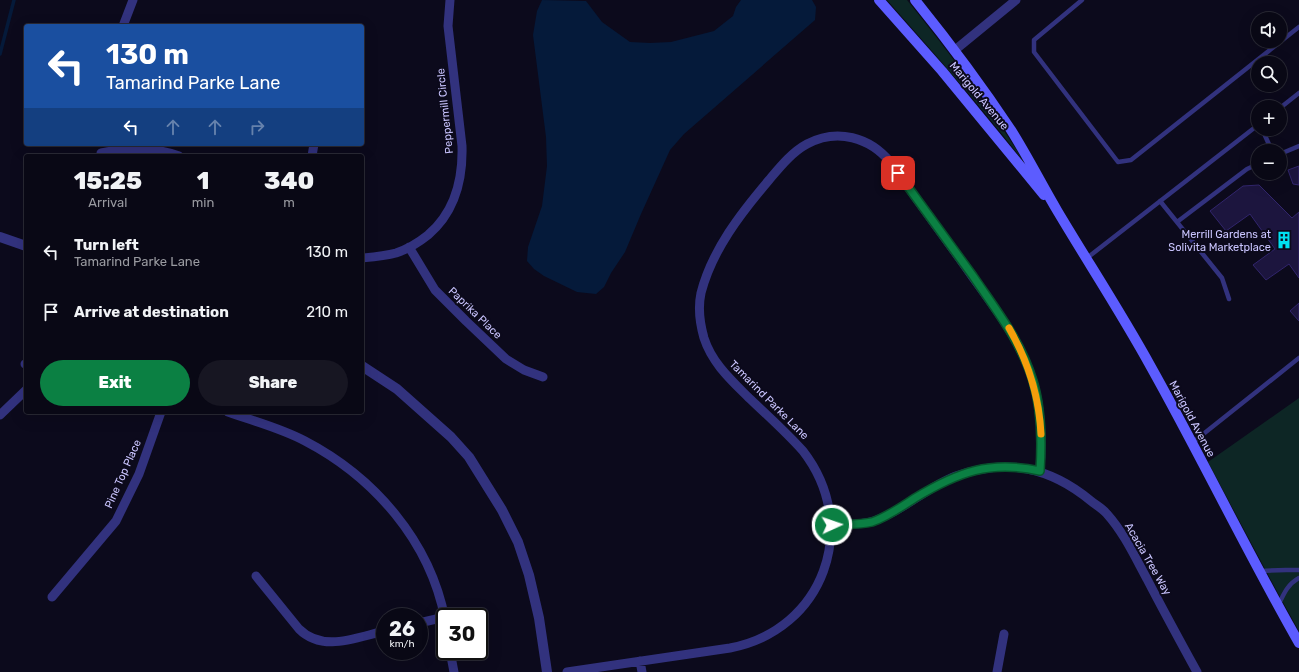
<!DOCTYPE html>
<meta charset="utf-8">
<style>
body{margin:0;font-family:Rubik,sans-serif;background:#171622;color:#f1f3f6;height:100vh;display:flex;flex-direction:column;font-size:15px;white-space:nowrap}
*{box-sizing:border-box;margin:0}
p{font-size:13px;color:#999aa0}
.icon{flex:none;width:22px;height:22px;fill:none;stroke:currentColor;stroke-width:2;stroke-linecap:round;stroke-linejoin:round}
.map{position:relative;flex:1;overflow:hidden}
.sheet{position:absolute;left:24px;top:154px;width:340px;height:260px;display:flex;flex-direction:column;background:#090815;border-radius:4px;box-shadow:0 4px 16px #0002,0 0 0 1px #292934}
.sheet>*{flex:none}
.hud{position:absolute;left:24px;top:24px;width:340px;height:122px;border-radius:4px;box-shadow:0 4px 16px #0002,0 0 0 1px #292934;background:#1a4fa0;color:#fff;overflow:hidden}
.tools{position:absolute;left:1251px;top:12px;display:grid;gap:8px}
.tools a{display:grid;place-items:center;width:36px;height:36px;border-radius:50%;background:#090815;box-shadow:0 4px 16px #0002,0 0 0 1px #292934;font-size:20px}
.speed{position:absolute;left:376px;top:608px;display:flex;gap:8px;font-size:20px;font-weight:700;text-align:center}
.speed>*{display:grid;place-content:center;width:52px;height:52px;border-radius:50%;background:#090815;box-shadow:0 4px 16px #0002,0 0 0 1px #292934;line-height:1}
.speed small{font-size:10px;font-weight:400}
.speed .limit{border:2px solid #111;border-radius:6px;background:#fff;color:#111}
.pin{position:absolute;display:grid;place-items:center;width:34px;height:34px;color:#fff;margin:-17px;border-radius:8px;box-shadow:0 2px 6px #0006}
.me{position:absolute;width:44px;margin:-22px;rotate:87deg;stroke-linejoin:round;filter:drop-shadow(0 0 3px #0008)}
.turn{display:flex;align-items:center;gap:14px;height:84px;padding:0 16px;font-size:18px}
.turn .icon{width:52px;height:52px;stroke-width:2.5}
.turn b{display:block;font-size:28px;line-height:34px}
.lanes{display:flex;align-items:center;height:38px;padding:0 16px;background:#0003;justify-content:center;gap:20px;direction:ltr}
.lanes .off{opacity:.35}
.eta{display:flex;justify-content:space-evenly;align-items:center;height:68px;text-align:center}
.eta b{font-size:24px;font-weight:800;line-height:28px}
.button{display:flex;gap:8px;margin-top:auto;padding:8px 16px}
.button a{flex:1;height:46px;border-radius:24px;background:#0b8043;color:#fff;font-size:16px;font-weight:800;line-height:46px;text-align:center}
.button a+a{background:#171622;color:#f1f3f6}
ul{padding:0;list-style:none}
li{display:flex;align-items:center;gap:12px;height:60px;padding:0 16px}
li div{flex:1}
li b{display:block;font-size:15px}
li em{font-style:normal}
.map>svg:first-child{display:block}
</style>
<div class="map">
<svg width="1299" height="672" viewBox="0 0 1299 672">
<rect width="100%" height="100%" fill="#0c0a1c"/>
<path fill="#0d2625" d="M 887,0 L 907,0 C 949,52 989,105 1024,162 C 981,106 934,53 887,0 Z
M 1299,398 L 1299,631 L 1280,597 L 1208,462 Z"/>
<path fill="#051a3a" d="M 542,0 L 586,1 L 602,22 L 630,42 L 650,43 L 671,42 L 714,31 L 733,16 L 736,7 L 741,0 L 812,0 L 816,7 L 815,20 L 684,134 L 670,150 L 641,214 L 625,252 L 611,273 L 604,287 L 596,294 L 577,292 L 544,276 L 534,269 L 527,261 L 528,247 L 542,206 L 547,166 L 546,137 L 533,35 L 537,11 Z"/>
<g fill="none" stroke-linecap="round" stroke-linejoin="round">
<path stroke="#051a3a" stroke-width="3.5" d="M 0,54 L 14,0"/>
</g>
<path fill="#1c153e" stroke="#31256c" d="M 1299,166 L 1299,185 L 1293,184 L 1288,170 Z
M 1259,185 L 1292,218 L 1299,212 L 1299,278 L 1289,264 L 1266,280 L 1253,265 L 1275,249 L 1250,214 L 1226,231 L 1210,211 L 1243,186 Z
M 1299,303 L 1299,321 L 1290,311 Z"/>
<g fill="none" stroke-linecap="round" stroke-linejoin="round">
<path stroke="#32327e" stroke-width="4.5" d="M 1082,0 L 1034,40 L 1034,52 L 1118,162 L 1131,160 L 1299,27
M 1280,108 L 1299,93
M 1262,129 L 1272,151
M 1280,154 L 1299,146
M 1160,201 L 1222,278 L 1229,299
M 1177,222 L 1247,169 L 1258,164
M 1087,258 L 1258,125
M 1192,443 L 1299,358
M 1260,571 L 1286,570 L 1299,570
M 1279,604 C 1284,593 1288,584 1299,578"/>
<path stroke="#32327e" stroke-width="9" d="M 123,26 L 133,0
M 955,50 L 1016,0
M 101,153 C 128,148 153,146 179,156
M 312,156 L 314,144
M 409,247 L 435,290 L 466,321 L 506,359 L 524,370 L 543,377
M 362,258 C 373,257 385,256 396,253 C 408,249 418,243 428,235 C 455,212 463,181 462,146 L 448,26 L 450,0
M 25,364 L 26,364
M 228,412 C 253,421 281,428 305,441 C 374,477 430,541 445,619
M 0,415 L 26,390
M 832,525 C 846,524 861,525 874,521 C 903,511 927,487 956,476 C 1007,458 1050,467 1091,501 C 1096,505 1103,509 1107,514 C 1124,533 1135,557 1147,579 C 1163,610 1180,641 1197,672
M 256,576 L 299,629 C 323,653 357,637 385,631
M 52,597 L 116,521 L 139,474 L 161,412
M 419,623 L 445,617
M 450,651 L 454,672
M 640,661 L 642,672
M 567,672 L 730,648 C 824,630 861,526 803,451 C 786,432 767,415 749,398 C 731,380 712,363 704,338 C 700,324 698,307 701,293 C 712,250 741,213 769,180 C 780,167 792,152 807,144 C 837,128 870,137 891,163 C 918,202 947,240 974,279 C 997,311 1021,342 1033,381 C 1042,410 1042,441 1040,471
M 997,672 L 1004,634"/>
<path stroke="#32327e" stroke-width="10" d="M 0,237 L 26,246
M 362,366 L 397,389 L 451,437 L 469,457 L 502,510 L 518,542 L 529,575 L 539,618 L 547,672"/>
<path stroke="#5c5cff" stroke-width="10" d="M 879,0 L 942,71 L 1044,195
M 915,0 C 949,42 981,85 1011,130 C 1028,157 1042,185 1058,212 C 1089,264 1122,314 1151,367 C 1202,458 1247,552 1299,643"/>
</g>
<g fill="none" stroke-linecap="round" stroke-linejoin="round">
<g stroke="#07532c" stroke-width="10">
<path id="route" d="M 832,525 C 845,524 859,525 872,522 C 887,517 901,507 915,498 C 958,472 990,460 1040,471 C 1042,441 1042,410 1033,381 C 1021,341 996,310 973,276 C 948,242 923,207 898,173"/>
</g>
<use href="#route" stroke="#0b8043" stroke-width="7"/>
<path stroke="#f59e0b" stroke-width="7" d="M 1009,328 C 1028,361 1039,395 1041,434"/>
</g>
<defs>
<g id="building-bare" transform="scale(1.38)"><path d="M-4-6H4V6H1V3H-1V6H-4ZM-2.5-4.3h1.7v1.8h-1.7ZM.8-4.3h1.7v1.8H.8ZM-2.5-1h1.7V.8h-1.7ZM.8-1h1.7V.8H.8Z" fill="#00dff0" stroke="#0c0a1c" stroke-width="2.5" paint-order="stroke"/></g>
</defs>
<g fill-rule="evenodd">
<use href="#building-bare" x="1284" y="240"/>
</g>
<g text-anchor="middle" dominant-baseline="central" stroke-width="4" stroke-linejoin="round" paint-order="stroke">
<g font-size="11" fill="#cac5ff" stroke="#0c0a1c">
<text transform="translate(979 96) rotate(50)">Marigold Avenue</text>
<text transform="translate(445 111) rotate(-96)">Peppermill Circle</text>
<text transform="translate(475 313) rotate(44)">Paprika Place</text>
<text transform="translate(769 400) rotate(45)">Tamarind Parke Lane</text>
<text transform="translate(1192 419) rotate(62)">Marigold Avenue</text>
<text transform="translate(123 474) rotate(-66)">Pine Top Place</text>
<text transform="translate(1148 559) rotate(60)">Acacia Tree Way</text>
</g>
<g font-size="11" fill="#cac5ff" stroke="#0c0a1c" text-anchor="end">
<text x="1271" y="234">Merrill Gardens at<tspan x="1271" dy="13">Solivita Marketplace</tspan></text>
</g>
</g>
</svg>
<div class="tools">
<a><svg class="icon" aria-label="sound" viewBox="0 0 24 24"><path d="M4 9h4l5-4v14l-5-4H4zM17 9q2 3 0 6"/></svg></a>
<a><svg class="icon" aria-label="search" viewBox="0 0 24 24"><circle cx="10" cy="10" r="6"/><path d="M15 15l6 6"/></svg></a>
<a>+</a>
<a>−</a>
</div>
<div class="speed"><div>26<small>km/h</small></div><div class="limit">30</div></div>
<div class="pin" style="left:898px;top:173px;background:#d93025"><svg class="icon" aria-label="arrive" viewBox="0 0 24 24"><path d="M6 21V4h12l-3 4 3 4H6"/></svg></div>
<svg class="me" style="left:832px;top:525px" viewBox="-20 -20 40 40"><circle r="17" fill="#0b8043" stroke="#fff" stroke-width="3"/><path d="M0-11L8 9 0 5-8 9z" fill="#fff"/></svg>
<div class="hud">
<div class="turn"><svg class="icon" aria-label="left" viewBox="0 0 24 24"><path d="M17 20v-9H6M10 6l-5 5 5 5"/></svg><div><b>130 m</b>Tamarind Parke Lane</div></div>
<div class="lanes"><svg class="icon" aria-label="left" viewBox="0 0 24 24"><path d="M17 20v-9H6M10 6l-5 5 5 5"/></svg><svg class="icon off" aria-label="ahead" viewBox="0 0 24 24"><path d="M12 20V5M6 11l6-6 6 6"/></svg><svg class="icon off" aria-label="ahead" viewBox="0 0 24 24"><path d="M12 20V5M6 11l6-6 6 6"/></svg><svg class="icon off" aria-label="right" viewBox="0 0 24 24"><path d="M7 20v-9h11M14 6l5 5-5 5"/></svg></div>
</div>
<section class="sheet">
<div class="eta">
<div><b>15:25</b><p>Arrival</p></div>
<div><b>1</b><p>min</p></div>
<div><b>340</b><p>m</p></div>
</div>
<ul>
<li><svg class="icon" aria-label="left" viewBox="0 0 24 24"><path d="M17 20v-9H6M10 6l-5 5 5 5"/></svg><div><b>Turn left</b><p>Tamarind Parke Lane</p></div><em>130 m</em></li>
<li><svg class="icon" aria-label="arrive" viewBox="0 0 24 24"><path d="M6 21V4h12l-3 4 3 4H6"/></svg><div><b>Arrive at destination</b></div><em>210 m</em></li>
</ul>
<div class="button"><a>Exit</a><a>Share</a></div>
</section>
</div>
